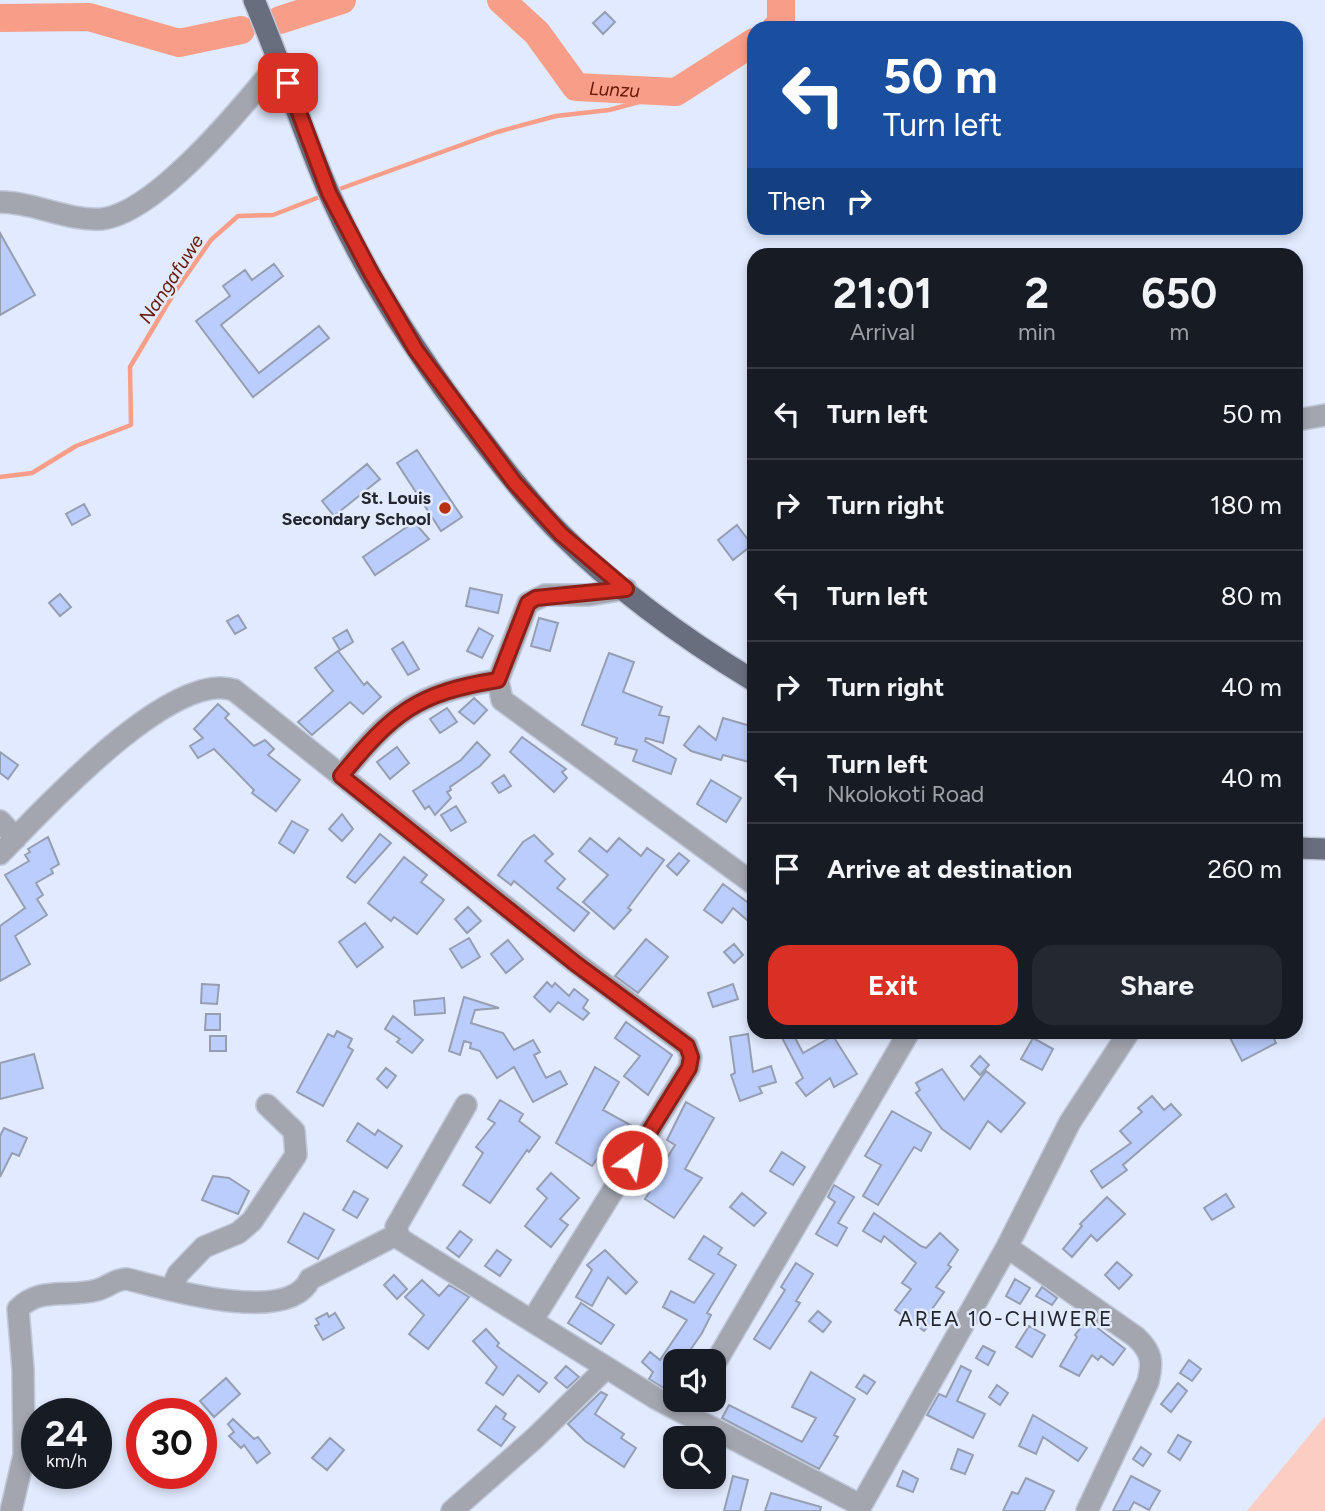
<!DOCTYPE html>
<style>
body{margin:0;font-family:Figtree,sans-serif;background:#242831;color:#f1f3f6;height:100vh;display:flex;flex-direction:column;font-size:26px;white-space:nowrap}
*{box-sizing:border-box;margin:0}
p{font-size:23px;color:#9ea1a6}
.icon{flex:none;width:38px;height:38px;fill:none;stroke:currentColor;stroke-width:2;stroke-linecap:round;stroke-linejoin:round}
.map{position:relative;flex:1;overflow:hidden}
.side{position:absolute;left:747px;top:248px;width:556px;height:791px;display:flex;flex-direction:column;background:#171b24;border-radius:21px;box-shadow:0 4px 10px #0003}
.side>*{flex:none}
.top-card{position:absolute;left:747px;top:21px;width:556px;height:214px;border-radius:21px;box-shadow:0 4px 10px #0003;background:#1a4fa0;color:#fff;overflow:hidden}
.tools{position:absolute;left:663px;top:1349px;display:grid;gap:14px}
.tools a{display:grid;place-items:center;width:63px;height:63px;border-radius:14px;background:#171b24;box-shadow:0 4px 10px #0003;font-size:35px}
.speed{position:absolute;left:21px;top:1398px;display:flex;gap:14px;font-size:35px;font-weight:700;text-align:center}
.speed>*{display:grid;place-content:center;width:91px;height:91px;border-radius:50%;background:#171b24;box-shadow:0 4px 10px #0003;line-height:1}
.speed small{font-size:18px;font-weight:400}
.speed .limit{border:10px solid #d22;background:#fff;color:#111}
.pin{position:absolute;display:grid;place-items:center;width:60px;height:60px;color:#fff;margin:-30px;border-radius:14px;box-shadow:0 4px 10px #0006}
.me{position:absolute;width:77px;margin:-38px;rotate:32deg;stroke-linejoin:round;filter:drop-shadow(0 0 5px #0008)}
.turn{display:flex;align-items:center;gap:24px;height:147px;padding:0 21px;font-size:32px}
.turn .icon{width:91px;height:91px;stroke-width:2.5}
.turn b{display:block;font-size:49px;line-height:60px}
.then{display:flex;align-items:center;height:66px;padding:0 21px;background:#0003;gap:14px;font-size:26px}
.eta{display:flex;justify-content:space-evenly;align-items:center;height:119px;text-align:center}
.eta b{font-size:42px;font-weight:700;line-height:49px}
.button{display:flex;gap:14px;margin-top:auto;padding:14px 21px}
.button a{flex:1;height:80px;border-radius:21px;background:#d93025;color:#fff;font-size:28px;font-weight:700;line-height:80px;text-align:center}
.button a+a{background:#242831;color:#f1f3f6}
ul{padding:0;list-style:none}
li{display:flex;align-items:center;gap:21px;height:91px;padding:0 21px;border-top:2px solid #363941}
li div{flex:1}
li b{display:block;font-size:26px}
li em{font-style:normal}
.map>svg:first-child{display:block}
</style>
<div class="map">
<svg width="1325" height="1511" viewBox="0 0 1325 1511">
<rect width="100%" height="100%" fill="#e1eafe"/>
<path fill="#fccdc2" d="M 1325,1416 L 1325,1511 L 1247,1511 Z"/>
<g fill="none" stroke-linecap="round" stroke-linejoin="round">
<path stroke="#f89d87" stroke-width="4.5" d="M 334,191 L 497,132 L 556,116 L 609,110 L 676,92
M 0,477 L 32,473 L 76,446 L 131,425 L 130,367 L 174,293 L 211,240 L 238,216 L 273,215 L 322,196"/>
<g stroke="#f89d87" stroke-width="28">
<path id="s1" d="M 501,0 L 537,33 L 576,87 L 676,92 L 754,42"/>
<path d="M 0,18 L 89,17 L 179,43 L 241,30"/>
<path d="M 280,20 L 342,0"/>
<path d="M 776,28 L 781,25 L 781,0"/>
</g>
</g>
<path fill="#bbcdfc" stroke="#969eb2" stroke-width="2" d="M 605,12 L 615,22 L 603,34 L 593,23 Z
M 0,233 L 35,295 L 0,315 Z
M 274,264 L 283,276 L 221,325 L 259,373 L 319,326 L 329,338 L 253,397 L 196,321 L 230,296 L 223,286 L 245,270 L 252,280 Z
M 417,450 L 462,517 L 441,531 L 397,463 Z
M 367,464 L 380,479 L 334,516 L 322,501 Z
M 84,504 L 90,515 L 72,525 L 66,514 Z
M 414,522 L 429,539 L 375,575 L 363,557 Z
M 737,525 L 752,545 L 733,560 L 718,540 Z
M 470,588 L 502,595 L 498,613 L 466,606 Z
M 60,594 L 71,607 L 60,616 L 49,603 Z
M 238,615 L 246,628 L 235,634 L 227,621 Z
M 539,618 L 558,623 L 550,651 L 531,646 Z
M 479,628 L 493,636 L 482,658 L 467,651 Z
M 347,630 L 353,642 L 340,650 L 333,638 Z
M 403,642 L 419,669 L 408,675 L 392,649 Z
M 338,651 L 364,685 L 367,682 L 381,697 L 363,714 L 350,702 L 312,735 L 298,722 L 333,691 L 315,668 Z
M 609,653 L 634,662 L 623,692 L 662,707 L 659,715 L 669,717 L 663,743 L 646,738 L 645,741 L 676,759 L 671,774 L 633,761 L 637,750 L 615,744 L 617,738 L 582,725 Z
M 474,698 L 487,710 L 474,724 L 459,712 Z
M 218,704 L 229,714 L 225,718 L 254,746 L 265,740 L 274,749 L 268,755 L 300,780 L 276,811 L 252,793 L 254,790 L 214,749 L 198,758 L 190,746 L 203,738 L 194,729 Z
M 447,708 L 457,722 L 440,733 L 430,719 Z
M 723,718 L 754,727 L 754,746 L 749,762 L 723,755 L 721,760 L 691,751 L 684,745 L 699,726 L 716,740 Z
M 522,737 L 566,769 L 562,772 L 567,778 L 554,792 L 510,752 Z
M 477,742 L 490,755 L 480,766 L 450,787 L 451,790 L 447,792 L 451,798 L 435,815 L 429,806 L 425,809 L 413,791 L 461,760 Z
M 397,747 L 409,763 L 390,779 L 377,762 Z
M 0,752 L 18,765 L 8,779 L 0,773 Z
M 504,775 L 511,786 L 499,793 L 492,783 Z
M 711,780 L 741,798 L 726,822 L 697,804 Z
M 456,806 L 466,822 L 451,831 L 441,815 Z
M 342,814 L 353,829 L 342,841 L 329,829 Z
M 292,821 L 308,830 L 294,853 L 279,843 Z
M 380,834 L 391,843 L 355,883 L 347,877 Z
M 534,835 L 553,854 L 545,861 L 565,879 L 557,888 L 589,913 L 574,931 L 514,881 L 511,885 L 498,875 L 523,842 Z
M 48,837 L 59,864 L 51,869 L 53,873 L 36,883 L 43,895 L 37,899 L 47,915 L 15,936 L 30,964 L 0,981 L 0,926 L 25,908 L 5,875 L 29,861 L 25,855 L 30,852 L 28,849 Z
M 590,838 L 607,852 L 619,838 L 641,856 L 647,848 L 664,860 L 628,908 L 631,910 L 614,929 L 583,902 L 608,875 L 579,851 Z
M 679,853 L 689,861 L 677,875 L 667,866 Z
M 404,857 L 427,875 L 421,882 L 444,900 L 417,934 L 394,917 L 391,921 L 368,903 Z
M 723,884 L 754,907 L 754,926 L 733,908 L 722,923 L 704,910 Z
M 468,907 L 481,921 L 467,933 L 455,919 Z
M 365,923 L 383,947 L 357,967 L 339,942 Z
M 469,938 L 480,957 L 462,968 L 450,949 Z
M 646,939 L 668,957 L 638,993 L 615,976 Z
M 508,940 L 523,959 L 506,973 L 491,954 Z
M 734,944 L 743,955 L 734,963 L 724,952 Z
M 547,982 L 552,987 L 555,983 L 569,996 L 574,989 L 588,1000 L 583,1008 L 589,1013 L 583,1020 L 558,1002 L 550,1012 L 534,997 Z
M 202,984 L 219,985 L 217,1004 L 201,1003 Z
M 733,984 L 738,999 L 713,1007 L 708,993 Z
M 464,997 L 499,1008 L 475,1010 L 471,1023 L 503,1033 L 514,1050 L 533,1040 L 540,1052 L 534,1055 L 546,1078 L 560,1071 L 567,1084 L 533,1102 L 514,1067 L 497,1078 L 480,1051 L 470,1048 L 471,1043 L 464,1041 L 460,1055 L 449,1051 Z
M 444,998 L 445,1013 L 415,1015 L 414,1001 Z
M 206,1014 L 220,1014 L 220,1030 L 205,1030 Z
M 393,1016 L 423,1040 L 412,1053 L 397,1042 L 400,1039 L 385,1029 Z
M 626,1022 L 672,1055 L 648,1095 L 624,1076 L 640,1056 L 615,1038 Z
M 337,1031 L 352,1039 L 348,1047 L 353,1050 L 323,1106 L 297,1092 L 328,1034 L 334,1037 Z
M 779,1032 L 792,1032 L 803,1053 L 833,1036 L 857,1074 L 834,1087 L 830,1078 L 806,1096 L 796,1083 L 803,1078 Z
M 1227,1032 L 1271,1032 L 1276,1043 L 1242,1061 Z
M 748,1034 L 753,1072 L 771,1066 L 776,1082 L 759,1087 L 762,1093 L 740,1101 L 731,1075 L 735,1073 L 730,1037 Z
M 210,1036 L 226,1036 L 226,1051 L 210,1051 Z
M 1033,1038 L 1053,1049 L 1042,1070 L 1021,1059 Z
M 34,1054 L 43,1088 L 0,1099 L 0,1063 Z
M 980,1056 L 989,1065 L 980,1075 L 971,1066 Z
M 595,1067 L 619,1082 L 603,1110 L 636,1128 L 629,1139 L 620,1133 L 615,1145 L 609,1142 L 592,1166 L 556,1143 Z
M 386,1068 L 396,1076 L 387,1088 L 377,1079 Z
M 942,1069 L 964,1100 L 986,1071 L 1025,1103 L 1001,1132 L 988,1121 L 970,1149 L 942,1129 L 916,1093 L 920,1090 L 916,1083 Z
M 1152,1096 L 1164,1110 L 1171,1104 L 1181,1115 L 1123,1165 L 1127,1170 L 1102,1188 L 1091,1171 L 1131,1143 L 1120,1131 L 1142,1112 L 1138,1108 Z
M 500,1100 L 523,1114 L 519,1121 L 540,1137 L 529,1152 L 527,1150 L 490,1203 L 463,1185 L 483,1153 L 476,1147 L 495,1123 L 488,1119 Z
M 686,1102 L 714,1118 L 685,1169 L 702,1178 L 674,1218 L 645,1199 L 662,1173 L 659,1171 L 675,1145 L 667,1140 Z
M 892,1111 L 931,1133 L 921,1151 L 914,1147 L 878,1205 L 863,1196 L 881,1165 L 865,1156 Z
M 358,1123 L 375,1135 L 378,1130 L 402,1146 L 387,1168 L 347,1141 Z
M 4,1128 L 27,1138 L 19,1156 L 12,1153 L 0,1177 L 0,1136 Z
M 782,1152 L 805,1167 L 793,1185 L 770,1171 Z
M 551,1173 L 579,1198 L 560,1219 L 568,1225 L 551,1247 L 525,1226 L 547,1198 L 537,1189 Z
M 213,1176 L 229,1178 L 249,1191 L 238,1214 L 202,1200 Z
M 834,1185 L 854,1197 L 838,1223 L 847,1228 L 837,1246 L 816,1234 L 835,1202 L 828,1197 Z
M 354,1191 L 368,1199 L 357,1218 L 343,1210 Z
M 742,1193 L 766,1213 L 754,1226 L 730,1207 Z
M 1226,1194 L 1234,1207 L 1212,1220 L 1204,1208 Z
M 1107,1197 L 1125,1214 L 1097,1241 L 1091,1235 L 1072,1257 L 1063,1249 L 1082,1226 L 1080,1224 Z
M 304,1213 L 334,1230 L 318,1259 L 288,1242 Z
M 874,1213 L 921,1246 L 926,1248 L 940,1233 L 958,1250 L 948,1265 L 951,1267 L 936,1287 L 944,1292 L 928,1315 L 933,1320 L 924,1331 L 895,1310 L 911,1289 L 902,1283 L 916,1263 L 884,1236 L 881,1242 L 863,1231 Z
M 460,1231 L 472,1240 L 459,1257 L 447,1248 Z
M 704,1236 L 722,1248 L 718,1254 L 736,1265 L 707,1313 L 711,1315 L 702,1333 L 682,1362 L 676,1362 L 676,1376 L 667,1390 L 649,1379 L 653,1372 L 642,1362 L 650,1352 L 660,1360 L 687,1320 L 663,1307 L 671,1291 L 694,1303 L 714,1274 L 689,1259 Z
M 497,1250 L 511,1260 L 500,1276 L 485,1266 Z
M 605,1250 L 637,1282 L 626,1294 L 608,1277 L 592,1306 L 576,1297 L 592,1270 L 587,1265 Z
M 1117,1262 L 1132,1275 L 1119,1289 L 1105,1275 Z
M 796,1263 L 813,1274 L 796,1301 L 800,1303 L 770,1349 L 754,1339 L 785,1290 L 781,1287 Z
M 394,1275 L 407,1289 L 397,1299 L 384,1285 Z
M 1015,1279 L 1030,1288 L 1020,1304 L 1006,1296 Z
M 422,1280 L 439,1296 L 449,1285 L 469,1297 L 428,1349 L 409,1334 L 424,1315 L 405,1297 Z
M 1042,1287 L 1057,1298 L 1052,1305 L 1036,1296 Z
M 581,1303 L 614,1325 L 601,1344 L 568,1323 Z
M 818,1311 L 831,1322 L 823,1332 L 809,1321 Z
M 327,1313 L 329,1317 L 335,1313 L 344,1328 L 323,1340 L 315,1326 L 319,1324 L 316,1319 Z
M 1087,1320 L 1125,1349 L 1113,1365 L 1101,1356 L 1098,1360 L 1092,1355 L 1079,1376 L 1060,1366 L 1077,1337 L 1075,1335 Z
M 1029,1326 L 1045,1335 L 1032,1357 L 1016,1347 Z
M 486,1329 L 499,1343 L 497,1346 L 547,1383 L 539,1392 L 518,1375 L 503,1395 L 486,1383 L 497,1367 L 473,1341 Z
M 983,1346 L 995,1352 L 988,1365 L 976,1358 Z
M 1189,1360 L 1201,1369 L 1192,1381 L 1180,1373 Z
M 566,1366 L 579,1377 L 567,1388 L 555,1378 Z
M 961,1366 L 971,1371 L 957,1401 L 985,1414 L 973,1438 L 927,1415 L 939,1394 L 946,1397 Z
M 811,1372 L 855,1399 L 834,1435 L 838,1437 L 819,1469 L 722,1418 L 729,1405 L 802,1442 L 816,1418 L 792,1407 Z
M 864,1375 L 875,1382 L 867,1394 L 856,1387 Z
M 226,1378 L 240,1394 L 214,1417 L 200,1401 Z
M 1178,1383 L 1187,1391 L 1171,1412 L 1161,1404 Z
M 997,1385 L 1008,1393 L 1000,1405 L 989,1397 Z
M 601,1392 L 607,1395 L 595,1414 L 624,1434 L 621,1438 L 636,1448 L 624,1467 L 585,1441 L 568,1424 Z
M 496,1406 L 506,1414 L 503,1419 L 515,1427 L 501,1446 L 478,1430 Z
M 1033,1415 L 1087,1448 L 1078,1461 L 1043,1437 L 1036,1454 L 1019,1446 Z
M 233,1419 L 254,1439 L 258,1437 L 270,1453 L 257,1463 L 244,1445 L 241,1448 L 229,1436 L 234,1432 L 228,1424 Z
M 1178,1435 L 1191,1442 L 1180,1460 L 1168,1452 Z
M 330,1438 L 344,1450 L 327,1470 L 312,1458 Z
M 1141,1447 L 1151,1454 L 1143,1466 L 1133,1459 Z
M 958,1449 L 973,1455 L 965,1474 L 951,1469 Z
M 903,1471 L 918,1479 L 913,1492 L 897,1486 Z
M 733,1476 L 748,1480 L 740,1511 L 724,1511 Z
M 1131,1476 L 1160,1491 L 1149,1510 L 1134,1502 L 1129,1511 L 1113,1511 Z
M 1026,1478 L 1054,1491 L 1044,1511 L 1003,1511 L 1012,1492 L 1018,1494 Z
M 771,1493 L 821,1507 L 820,1511 L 765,1511 Z"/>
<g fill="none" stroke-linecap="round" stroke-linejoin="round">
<g stroke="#bfc7d8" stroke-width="24">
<path id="minor" d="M 0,202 C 34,202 67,221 101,219 C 156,214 245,104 280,61
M 1297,420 L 1325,415
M 626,589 L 589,595 L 545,595 L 528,603 L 498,680 L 502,700 L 754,884
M 341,776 C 392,713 416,693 498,680
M 0,821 L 16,838
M 0,854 C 42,811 171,669 234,690 L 576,963 L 687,1046 L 691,1057 L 689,1068 L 532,1321
M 466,1105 L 396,1227 L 400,1239 L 657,1399 L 860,1505
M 1007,1247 L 1136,1337 C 1152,1352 1153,1362 1148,1382 L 1087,1511
M 171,1290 L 178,1274 L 204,1247 L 238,1233 L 252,1221 L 296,1155 L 294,1131 L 267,1105
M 714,1365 L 909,1032
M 11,1511 L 24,1455 L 23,1369 L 18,1309 C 40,1286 68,1298 97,1290 C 109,1287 114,1279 127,1279 C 166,1289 289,1326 310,1279 L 396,1235
M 452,1511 L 536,1437 L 606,1368
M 858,1511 L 1007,1247 L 1070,1122 L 1129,1032"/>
</g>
<g stroke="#bfc7d8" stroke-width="24">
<path id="major" d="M 254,0 C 281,63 302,130 329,193 C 368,280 421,361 479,436 C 505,470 531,504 561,534 C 616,589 688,641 754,681
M 1297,848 L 1325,849"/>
</g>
<use href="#minor" stroke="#a3a6af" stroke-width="21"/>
<use href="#major" stroke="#686e7e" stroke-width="21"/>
</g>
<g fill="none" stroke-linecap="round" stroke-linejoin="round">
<g stroke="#8d1f18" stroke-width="18">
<path id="route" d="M 288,83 L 329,193 L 371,273 L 416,350 L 514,482 L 561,534 L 626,589 L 536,598 L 528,603 L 498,680 C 416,693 393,713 341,776 L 576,964 L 687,1046 L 691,1057 L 689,1068 L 632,1160"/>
</g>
<use href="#route" stroke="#d93025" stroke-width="12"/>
</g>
<circle fill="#ba2f0d" stroke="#e1eafe" stroke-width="2.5" cx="445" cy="508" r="7"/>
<g text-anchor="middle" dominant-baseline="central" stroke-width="5" stroke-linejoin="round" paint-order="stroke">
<g font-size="18" font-weight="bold" fill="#23262d" stroke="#e1eafe" text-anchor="end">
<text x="431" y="498">St. Louis<tspan x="431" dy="21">Secondary School</tspan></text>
</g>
<g font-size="19" font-style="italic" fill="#681806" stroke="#e1eafe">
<text stroke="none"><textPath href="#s1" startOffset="154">Lunzu</textPath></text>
<text transform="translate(171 279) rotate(-57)">Nangafuwe</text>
</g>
<g font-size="21" letter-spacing="2" fill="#23262d" stroke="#e1eafe">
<text x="1006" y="1318">AREA 10-CHIWERE</text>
</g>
</g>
</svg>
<div class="tools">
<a><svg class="icon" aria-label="sound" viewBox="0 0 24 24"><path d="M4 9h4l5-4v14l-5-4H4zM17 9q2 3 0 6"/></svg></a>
<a><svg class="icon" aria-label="search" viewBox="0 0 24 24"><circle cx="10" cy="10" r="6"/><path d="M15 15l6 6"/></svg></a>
</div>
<div class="speed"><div>24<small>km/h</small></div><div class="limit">30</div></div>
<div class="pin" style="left:288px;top:83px;background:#d93025"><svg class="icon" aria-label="arrive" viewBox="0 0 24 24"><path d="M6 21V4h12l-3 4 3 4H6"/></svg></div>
<svg class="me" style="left:632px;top:1160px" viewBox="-20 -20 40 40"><circle r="17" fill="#d93025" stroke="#fff" stroke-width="3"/><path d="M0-11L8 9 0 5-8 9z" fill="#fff"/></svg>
<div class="top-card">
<div class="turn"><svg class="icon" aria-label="left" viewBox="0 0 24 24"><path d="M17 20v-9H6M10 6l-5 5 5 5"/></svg><div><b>50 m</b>Turn left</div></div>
<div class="then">Then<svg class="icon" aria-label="right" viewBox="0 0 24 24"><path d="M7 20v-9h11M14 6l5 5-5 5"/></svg></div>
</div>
<section class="side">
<div class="eta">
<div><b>21:01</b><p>Arrival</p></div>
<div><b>2</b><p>min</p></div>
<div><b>650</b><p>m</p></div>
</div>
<ul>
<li><svg class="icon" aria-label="left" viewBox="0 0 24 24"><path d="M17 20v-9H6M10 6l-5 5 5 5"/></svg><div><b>Turn left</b></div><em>50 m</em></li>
<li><svg class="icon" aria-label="right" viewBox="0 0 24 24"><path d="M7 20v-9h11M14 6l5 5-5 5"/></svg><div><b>Turn right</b></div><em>180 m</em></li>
<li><svg class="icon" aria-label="left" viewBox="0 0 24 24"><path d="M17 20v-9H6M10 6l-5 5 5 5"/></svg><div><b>Turn left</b></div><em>80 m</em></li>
<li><svg class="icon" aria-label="right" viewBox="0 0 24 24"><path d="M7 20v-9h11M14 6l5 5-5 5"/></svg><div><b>Turn right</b></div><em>40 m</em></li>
<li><svg class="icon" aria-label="left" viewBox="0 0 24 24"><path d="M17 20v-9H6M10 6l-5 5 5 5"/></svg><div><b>Turn left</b><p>Nkolokoti Road</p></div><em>40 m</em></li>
<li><svg class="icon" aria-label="arrive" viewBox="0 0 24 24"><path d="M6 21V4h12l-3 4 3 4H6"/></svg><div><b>Arrive at destination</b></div><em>260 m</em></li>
</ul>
<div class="button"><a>Exit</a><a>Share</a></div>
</section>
</div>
